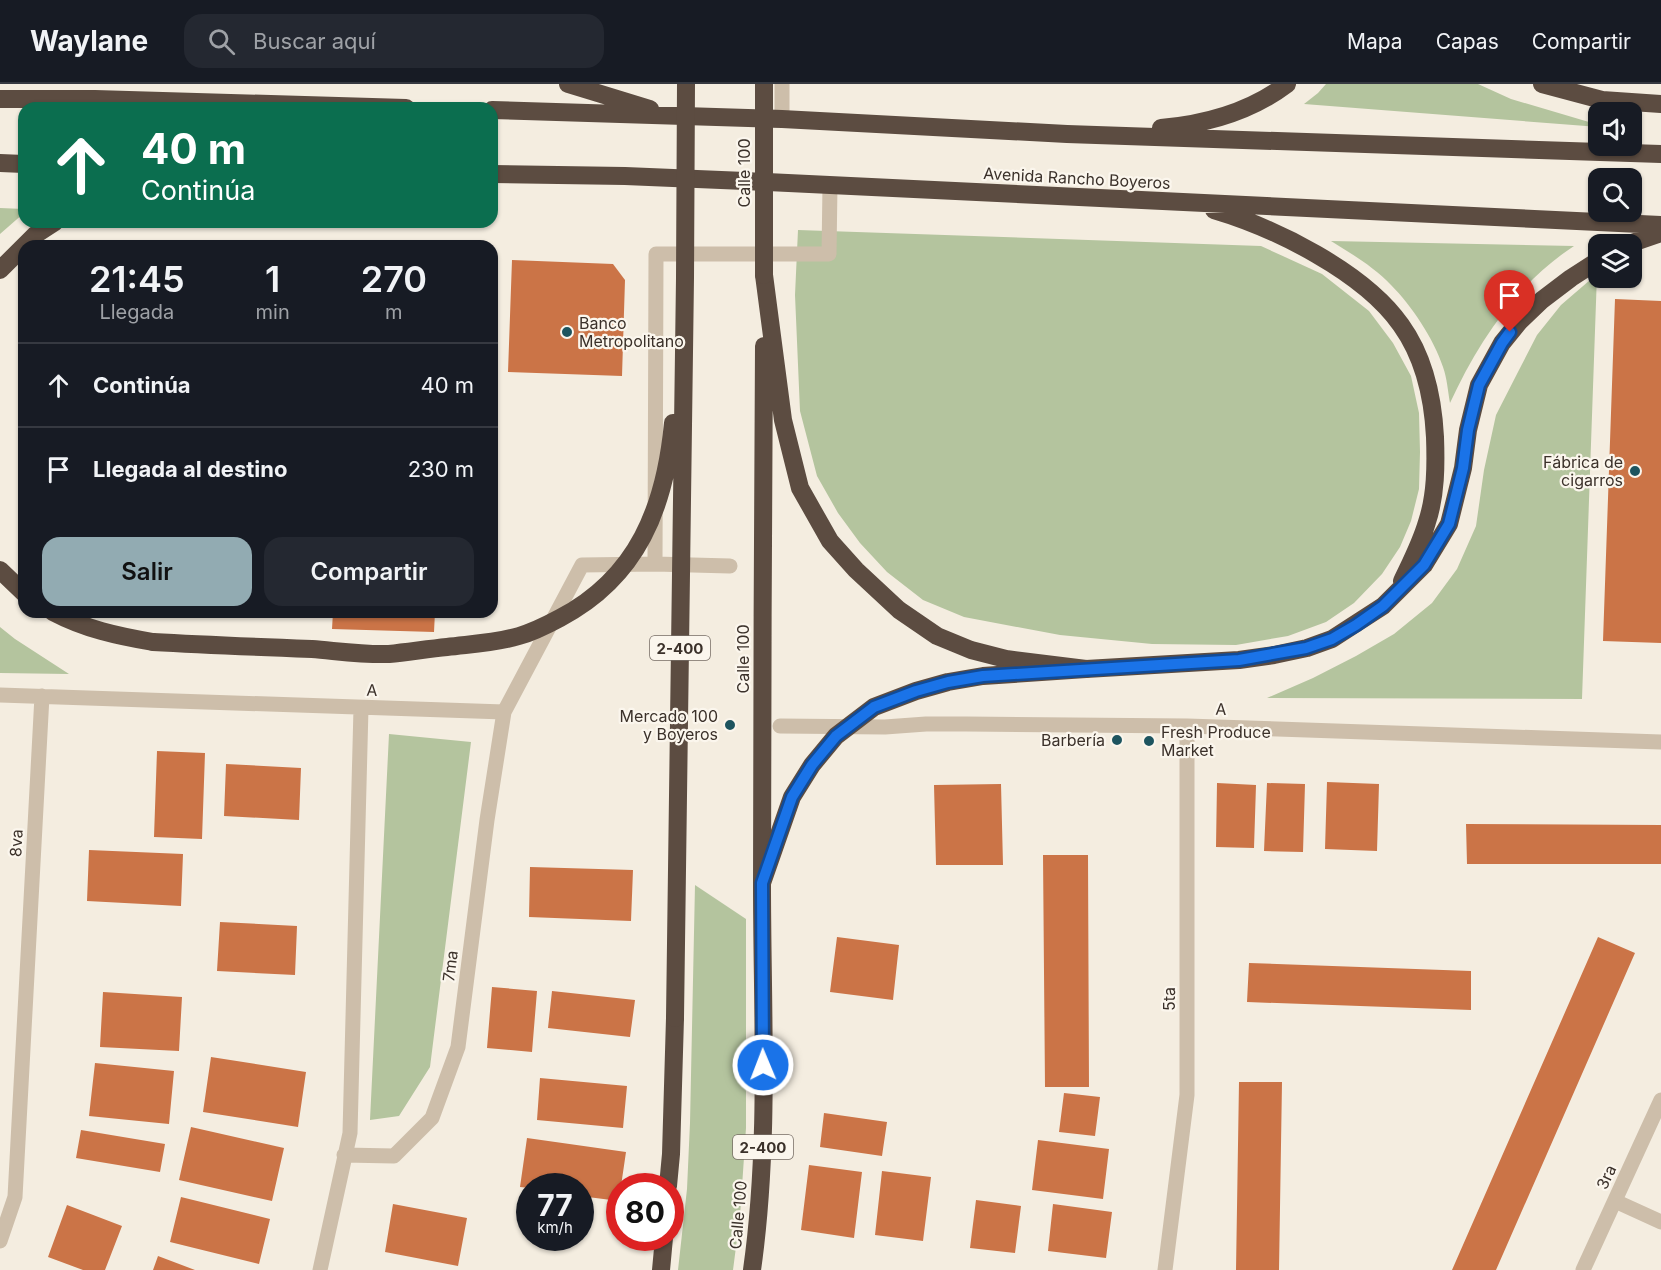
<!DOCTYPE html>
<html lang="es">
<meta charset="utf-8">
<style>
body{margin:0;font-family:Inter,sans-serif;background:#242831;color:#f1f3f6;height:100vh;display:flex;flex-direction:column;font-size:22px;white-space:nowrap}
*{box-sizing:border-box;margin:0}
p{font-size:20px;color:#9ea1a6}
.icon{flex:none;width:33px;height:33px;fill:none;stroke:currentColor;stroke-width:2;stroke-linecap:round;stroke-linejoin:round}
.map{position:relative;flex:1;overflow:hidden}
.drawer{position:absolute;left:18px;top:156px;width:480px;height:378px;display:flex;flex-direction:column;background:#171b24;border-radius:18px;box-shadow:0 2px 4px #0004}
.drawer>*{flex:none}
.banner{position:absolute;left:18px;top:18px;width:480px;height:126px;border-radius:18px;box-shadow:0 2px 4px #0004;background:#0b6e4f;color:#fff;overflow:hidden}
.fabs{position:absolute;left:1588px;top:18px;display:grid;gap:12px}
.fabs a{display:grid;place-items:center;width:54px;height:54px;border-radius:12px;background:#171b24;box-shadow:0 2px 4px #0004;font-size:30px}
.speed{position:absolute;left:516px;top:1089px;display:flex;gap:12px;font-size:30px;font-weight:700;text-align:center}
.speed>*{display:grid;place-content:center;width:78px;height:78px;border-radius:50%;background:#171b24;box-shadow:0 2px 4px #0004;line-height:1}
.speed small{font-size:15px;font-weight:400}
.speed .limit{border:9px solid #d22;background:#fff;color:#111}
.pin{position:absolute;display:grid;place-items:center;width:51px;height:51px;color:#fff;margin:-62px -26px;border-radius:50% 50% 50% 0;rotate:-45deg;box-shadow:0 0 6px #0007}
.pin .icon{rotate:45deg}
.me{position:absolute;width:66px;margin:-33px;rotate:359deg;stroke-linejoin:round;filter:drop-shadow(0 0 4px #0008)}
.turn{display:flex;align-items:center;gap:21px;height:126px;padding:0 24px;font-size:27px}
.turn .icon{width:78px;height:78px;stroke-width:2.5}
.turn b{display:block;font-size:42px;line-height:51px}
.eta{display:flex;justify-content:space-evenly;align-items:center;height:102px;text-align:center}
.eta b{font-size:36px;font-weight:600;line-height:42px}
.button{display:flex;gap:12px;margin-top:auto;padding:12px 24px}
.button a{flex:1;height:69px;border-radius:18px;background:#92abb2;color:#111;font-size:24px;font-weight:600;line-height:69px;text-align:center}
.button a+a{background:#242831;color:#f1f3f6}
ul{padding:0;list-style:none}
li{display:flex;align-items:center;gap:18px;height:84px;padding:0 24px;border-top:2px solid #363941}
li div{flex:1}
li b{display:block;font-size:22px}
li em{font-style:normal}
header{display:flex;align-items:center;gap:36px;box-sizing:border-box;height:84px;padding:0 30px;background:#171b24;border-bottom:2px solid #363941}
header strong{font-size:28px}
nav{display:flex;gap:33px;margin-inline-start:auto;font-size:21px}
.search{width:420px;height:54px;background:#242831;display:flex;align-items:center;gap:15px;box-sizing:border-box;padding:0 21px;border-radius:18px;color:#9ea1a6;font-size:22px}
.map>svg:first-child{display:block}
</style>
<header>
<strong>Waylane</strong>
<div class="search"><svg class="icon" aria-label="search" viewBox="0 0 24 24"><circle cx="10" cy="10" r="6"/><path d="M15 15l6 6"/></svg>Buscar aquí</div>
<nav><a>Mapa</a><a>Capas</a><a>Compartir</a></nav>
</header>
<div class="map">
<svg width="1661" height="1186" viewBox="0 0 1661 1186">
<rect width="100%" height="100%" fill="#f4ede0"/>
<path fill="#b4c49e" d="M 1326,0 L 1478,0 L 1511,15 L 1599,41 L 1599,43 L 1304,20 L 1318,9 Z
M 0,124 L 24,125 L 24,129 L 0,150 Z
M 798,146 L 1261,162 L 1322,190 L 1369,227 L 1393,259 L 1411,292 L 1419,329 L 1420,368 L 1419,405 L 1411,437 L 1400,463 L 1382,490 L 1354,519 L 1326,538 L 1288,552 L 1236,561 L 1152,560 L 1060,551 L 964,533 L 923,516 L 887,488 L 860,459 L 838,429 L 817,392 L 800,327 L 795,211 Z
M 1331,157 L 1574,162 C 1517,199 1478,258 1450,319 C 1448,308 1447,294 1443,283 C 1434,255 1411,221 1391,201 C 1374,183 1352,170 1331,157 Z
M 1597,190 L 1582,615 L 1267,614 L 1313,594 L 1356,572 L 1394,550 L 1432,519 L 1457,485 L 1476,442 L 1484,386 L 1496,331 L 1519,286 L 1537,251 L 1561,221 Z
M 0,543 L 15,555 L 69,590 L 0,589 Z
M 389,650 L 471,658 L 430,983 L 399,1032 L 370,1036 Z
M 695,801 L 746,835 L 746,1044 L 740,1132 L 733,1186 L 678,1186 L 687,1105 L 690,1039 Z"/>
<path fill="#cb7447" d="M 512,176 L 613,180 L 625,196 L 622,292 L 508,288 Z
M 1615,215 L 1661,217 L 1661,559 L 1603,557 Z
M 333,528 L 435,528 L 434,548 L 332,545 Z
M 157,667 L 205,669 L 202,755 L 154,753 Z
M 226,680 L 301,684 L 299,736 L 224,732 Z
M 1327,698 L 1379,700 L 1377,767 L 1325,765 Z
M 1217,699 L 1256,701 L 1254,764 L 1216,763 Z
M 1267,699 L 1305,700 L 1303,768 L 1264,767 Z
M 1001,700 L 1003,781 L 936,781 L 934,701 Z
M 1466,740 L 1661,741 L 1661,780 L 1467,780 Z
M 89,766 L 183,770 L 181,822 L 87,817 Z
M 1043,771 L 1088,771 L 1089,1003 L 1045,1003 Z
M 530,783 L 633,786 L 631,837 L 529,833 Z
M 220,838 L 297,842 L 295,891 L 217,887 Z
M 837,853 L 899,861 L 893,916 L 830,908 Z
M 1598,853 L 1635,869 L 1496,1186 L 1452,1186 Z
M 1249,879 L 1471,887 L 1471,926 L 1247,918 Z
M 492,903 L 537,907 L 532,968 L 487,964 Z
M 552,907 L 635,916 L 630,953 L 548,944 Z
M 103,908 L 182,913 L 179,967 L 100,963 Z
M 211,973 L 306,988 L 298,1043 L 203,1028 Z
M 95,979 L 174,987 L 169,1040 L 89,1032 Z
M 540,994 L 627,1002 L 623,1044 L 537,1036 Z
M 1239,998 L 1282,998 L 1279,1186 L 1236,1186 Z
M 1064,1009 L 1100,1013 L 1095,1052 L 1059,1048 Z
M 824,1029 L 887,1038 L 882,1072 L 820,1063 Z
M 191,1043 L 284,1064 L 272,1117 L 179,1096 Z
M 81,1046 L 165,1060 L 160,1088 L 76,1074 Z
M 527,1054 L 626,1068 L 621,1102 L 620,1102 L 619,1117 L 580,1112 L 580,1102 L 530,1102 L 530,1104 L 520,1103 Z
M 1038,1056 L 1109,1065 L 1103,1115 L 1032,1106 Z
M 809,1081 L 862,1088 L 854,1154 L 801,1146 Z
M 882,1087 L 931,1093 L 923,1157 L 875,1151 Z
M 181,1113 L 270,1135 L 259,1180 L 170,1158 Z
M 976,1116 L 1021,1122 L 1015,1169 L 970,1164 Z
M 393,1120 L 467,1134 L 458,1182 L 385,1168 Z
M 1053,1120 L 1112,1128 L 1106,1174 L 1048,1167 Z
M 67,1121 L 122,1142 L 105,1186 L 83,1186 L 48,1173 Z
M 158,1172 L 195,1186 L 153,1186 Z"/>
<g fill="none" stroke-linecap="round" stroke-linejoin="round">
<path stroke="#cdbeaa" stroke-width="15" d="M 782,0 L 782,35
M 655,480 L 656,170 L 829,170 L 830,101
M 0,611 L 504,628
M 780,642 L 885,643 L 926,640 L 966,640 L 1187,642 L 1661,658
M 344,1071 L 394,1072 L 432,1034 L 458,963 L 487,736 L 504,628 L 582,481 L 655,480 L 730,482
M 1615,1117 L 1661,1138
M 0,1157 L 15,1113 L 42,612
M 320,1186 L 350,1049 L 361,624
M 1165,1186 L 1187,1011 L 1187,642
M 1583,1186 L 1661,1016"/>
<path stroke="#5c4c41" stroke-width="18" d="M 568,0 L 650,25
M 1542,0 L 1602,16 L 1661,20
M 0,15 L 95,15 L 406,24
M 492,26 L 782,35 L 1067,50 L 1661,70
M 1161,44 C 1207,40 1250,28 1287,0
M 0,79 L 24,80
M 492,90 L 625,92 L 745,97 L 1661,141
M 1214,126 C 1275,144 1364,188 1401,241 C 1424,273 1433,314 1435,353 C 1436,381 1436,411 1427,438 C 1421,459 1411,478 1402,497
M 1629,160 L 1661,149
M 0,186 L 35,151 L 55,138
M 764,191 L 783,336 L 800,404 L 830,457 L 856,486 L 899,526 L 937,552 L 971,566 L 1006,575 L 1086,585 L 1239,576 L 1274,571 L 1307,564 L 1332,555 L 1383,522 L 1424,481 L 1449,440 L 1463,384 L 1468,346 L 1479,301 L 1502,259 L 1519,238 L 1542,216 L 1571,194 L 1599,176
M 0,486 L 24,509
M 53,528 C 85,545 118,552 153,558
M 668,1102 L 671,1070 L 675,934
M 661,1186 L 664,1154
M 752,1186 C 770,1059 762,929 762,801 C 762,621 763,442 764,262"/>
<path stroke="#5c4c41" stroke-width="18" d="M 764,191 L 764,0
M 153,558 C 206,561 259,563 312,565 C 337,567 364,571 389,570 C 408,568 428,565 447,563 C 471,560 496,559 519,552 C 533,548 547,541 560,534 C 638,493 665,423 673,339
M 762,799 L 792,713 L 812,681 L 836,652 L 874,623 L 916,607 L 948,598 L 983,592 L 1086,585
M 675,934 L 685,194 L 686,0"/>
</g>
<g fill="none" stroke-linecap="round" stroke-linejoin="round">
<g stroke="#114b97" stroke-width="15">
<path id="route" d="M 763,981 L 762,799 L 792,713 L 812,681 L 836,652 L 874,623 L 916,607 L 948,598 L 983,592 L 1239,576 L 1306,564 L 1332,555 L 1356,541 L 1383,522 L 1424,481 L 1449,440 L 1463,384 L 1468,346 L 1479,301 L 1502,259 L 1510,248"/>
</g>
<use href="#route" stroke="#1a73e8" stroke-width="10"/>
</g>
<g fill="#1d545f" stroke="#fbf6ed" stroke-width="2">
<circle cx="567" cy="248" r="6"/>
<circle cx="1635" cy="387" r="6"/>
<circle cx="730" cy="641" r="6"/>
<circle cx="1117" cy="656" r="6"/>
<circle cx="1149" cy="657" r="6"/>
</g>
<g text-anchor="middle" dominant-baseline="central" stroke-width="4.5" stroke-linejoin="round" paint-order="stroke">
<g fill="#fbf6ed" stroke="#756c64" stroke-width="1.5">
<rect x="650" y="552" width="60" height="24" rx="4.5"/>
<rect x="733" y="1051" width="60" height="24" rx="4.5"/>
</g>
<g font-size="15" font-weight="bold" fill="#3b312a">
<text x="680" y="564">2-400</text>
<text x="763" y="1063">2-400</text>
</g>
<g font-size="16" fill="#3b312a" stroke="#fbf6ed">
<text transform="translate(744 89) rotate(-90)">Calle 100</text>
<text transform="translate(1077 94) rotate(3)">Avenida Rancho Boyeros</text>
<text transform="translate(743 575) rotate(-90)">Calle 100</text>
<text transform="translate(372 606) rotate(2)">A</text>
<text transform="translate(1221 625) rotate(2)">A</text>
<text transform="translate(16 759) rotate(-87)">8va</text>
<text transform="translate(450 882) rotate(-83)">7ma</text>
<text transform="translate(1169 915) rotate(-90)">5ta</text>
<text transform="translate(1606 1093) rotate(-65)">3ra</text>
<text transform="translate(738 1131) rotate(-85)">Calle 100</text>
</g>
<g font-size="16" fill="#3b312a" stroke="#fbf6ed" text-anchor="end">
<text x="579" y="239" text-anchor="start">Banco<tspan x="579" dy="18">Metropolitano</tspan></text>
<text x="1623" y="378">Fábrica de<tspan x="1623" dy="18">cigarros</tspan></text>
<text x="718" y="632">Mercado 100<tspan x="718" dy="18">y Boyeros</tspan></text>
<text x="1161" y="648" text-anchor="start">Fresh Produce<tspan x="1161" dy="18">Market</tspan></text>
<text x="1105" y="656">Barbería</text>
</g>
</g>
</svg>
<div class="fabs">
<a><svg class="icon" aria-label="sound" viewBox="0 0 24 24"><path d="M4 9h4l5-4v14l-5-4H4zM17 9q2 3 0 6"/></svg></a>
<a><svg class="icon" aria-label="search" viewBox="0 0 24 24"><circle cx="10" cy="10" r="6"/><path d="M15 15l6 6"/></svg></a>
<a><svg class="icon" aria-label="layers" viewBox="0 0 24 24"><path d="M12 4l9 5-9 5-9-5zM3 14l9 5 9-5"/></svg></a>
</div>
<div class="speed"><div>77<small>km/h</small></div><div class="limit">80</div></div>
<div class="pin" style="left:1510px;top:248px;background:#d93025"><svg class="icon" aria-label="arrive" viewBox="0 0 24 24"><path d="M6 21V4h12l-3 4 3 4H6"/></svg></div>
<svg class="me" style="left:763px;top:981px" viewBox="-20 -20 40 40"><circle r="17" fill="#1a73e8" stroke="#fff" stroke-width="3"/><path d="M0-11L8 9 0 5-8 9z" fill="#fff"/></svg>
<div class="banner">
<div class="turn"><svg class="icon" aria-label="ahead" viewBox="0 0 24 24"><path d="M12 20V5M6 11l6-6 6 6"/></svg><div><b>40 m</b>Continúa</div></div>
</div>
<section class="drawer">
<div class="eta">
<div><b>21:45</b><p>Llegada</p></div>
<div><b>1</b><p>min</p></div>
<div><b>270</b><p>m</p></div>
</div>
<ul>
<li><svg class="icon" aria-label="ahead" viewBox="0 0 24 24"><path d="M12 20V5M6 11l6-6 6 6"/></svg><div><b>Continúa</b></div><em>40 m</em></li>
<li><svg class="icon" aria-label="arrive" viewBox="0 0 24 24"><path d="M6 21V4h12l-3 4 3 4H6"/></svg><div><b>Llegada al destino</b></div><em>230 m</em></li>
</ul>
<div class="button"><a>Salir</a><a>Compartir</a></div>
</section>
</div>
